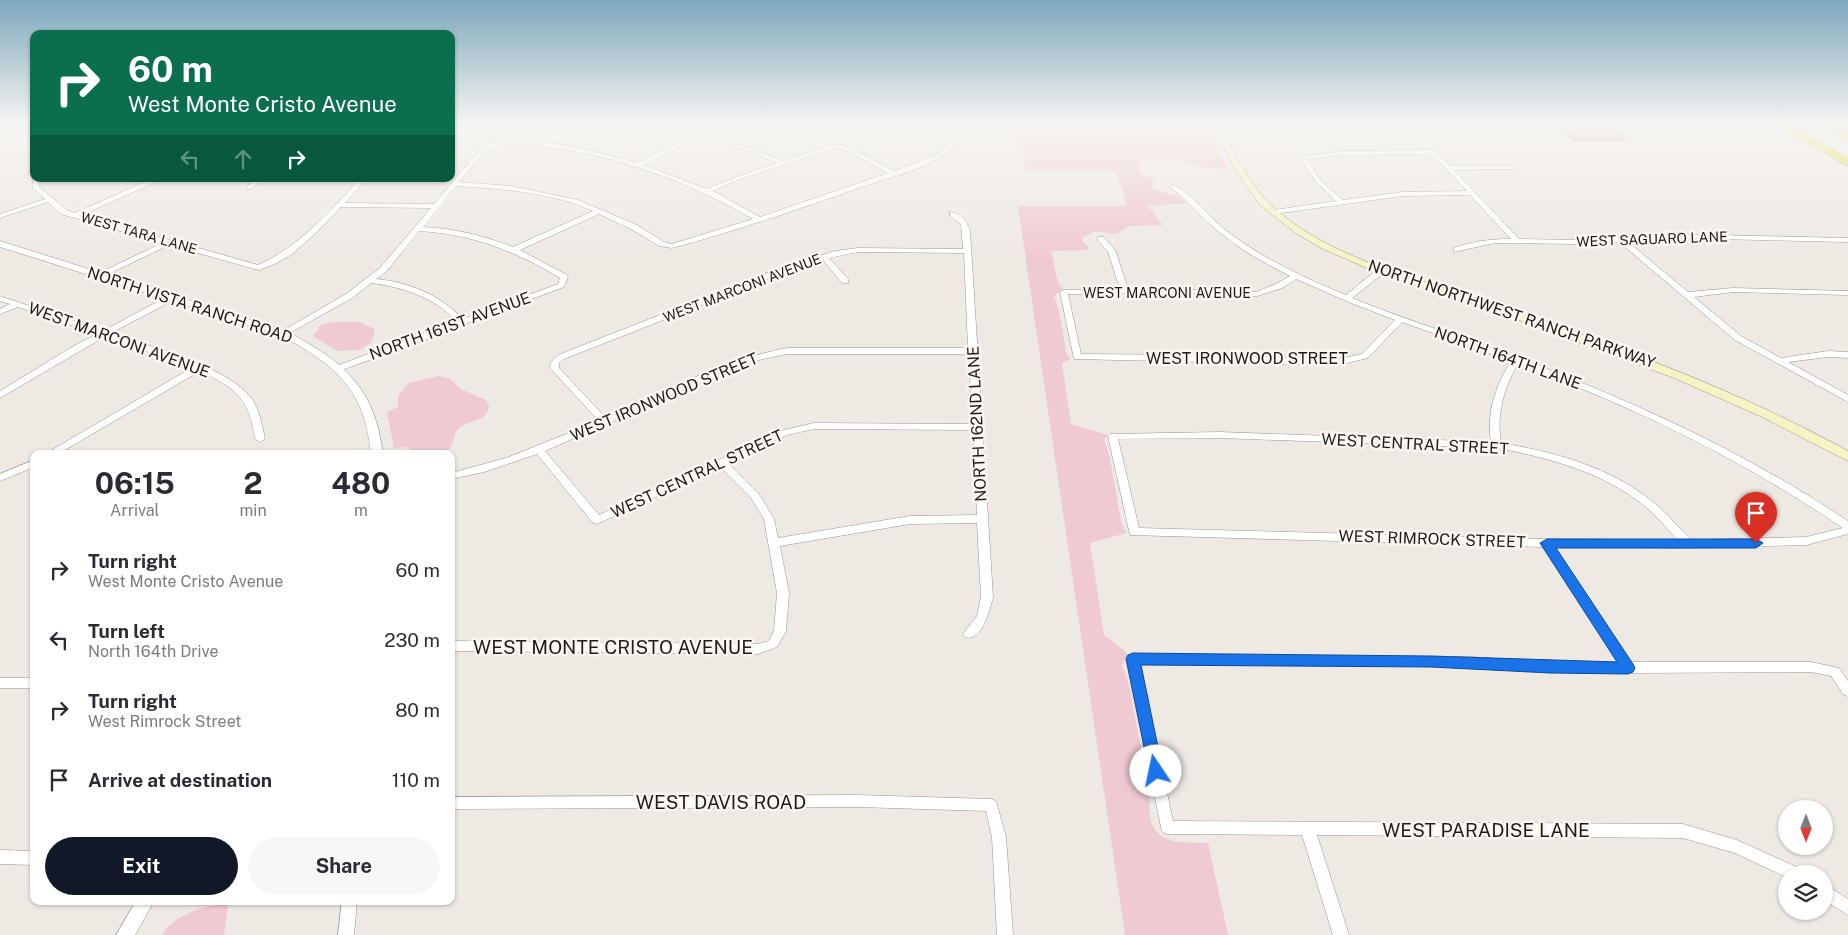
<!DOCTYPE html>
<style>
body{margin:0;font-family:"Public Sans",sans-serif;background:#f7f7f7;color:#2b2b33;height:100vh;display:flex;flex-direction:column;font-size:19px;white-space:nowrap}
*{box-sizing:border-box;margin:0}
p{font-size:16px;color:#7c7c81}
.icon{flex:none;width:28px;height:28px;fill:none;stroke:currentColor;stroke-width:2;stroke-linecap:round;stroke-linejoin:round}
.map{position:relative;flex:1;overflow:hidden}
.sheet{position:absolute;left:30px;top:450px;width:425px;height:455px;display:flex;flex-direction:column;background:#fff;border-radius:10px;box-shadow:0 1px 4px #0004}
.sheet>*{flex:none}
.guide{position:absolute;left:30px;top:30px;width:425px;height:152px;border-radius:10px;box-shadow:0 1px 4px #0004;background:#0b6e4f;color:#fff;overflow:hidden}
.needle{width:32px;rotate:180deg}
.buttons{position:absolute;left:1778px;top:800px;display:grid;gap:10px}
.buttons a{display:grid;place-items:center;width:55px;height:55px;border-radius:50%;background:#fff;box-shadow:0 1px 4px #0004;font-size:25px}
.pin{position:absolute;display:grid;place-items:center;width:42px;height:42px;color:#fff;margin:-51px -21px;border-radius:50% 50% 50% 0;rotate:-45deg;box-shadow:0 0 5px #0007}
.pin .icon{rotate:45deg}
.me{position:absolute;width:55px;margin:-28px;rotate:349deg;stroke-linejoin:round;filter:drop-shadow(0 0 4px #0008)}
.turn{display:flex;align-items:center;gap:18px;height:105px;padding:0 15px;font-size:22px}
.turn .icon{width:65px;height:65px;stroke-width:2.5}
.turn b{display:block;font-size:35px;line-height:42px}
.lanes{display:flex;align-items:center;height:48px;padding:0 15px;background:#0003;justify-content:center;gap:25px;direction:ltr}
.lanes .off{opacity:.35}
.eta{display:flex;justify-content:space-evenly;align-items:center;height:85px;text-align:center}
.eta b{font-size:30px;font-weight:700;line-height:35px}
.action{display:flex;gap:10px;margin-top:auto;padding:10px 15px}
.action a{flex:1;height:58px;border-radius:30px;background:#111827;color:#fff;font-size:20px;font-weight:700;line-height:58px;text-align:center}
.action a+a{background:#f7f7f7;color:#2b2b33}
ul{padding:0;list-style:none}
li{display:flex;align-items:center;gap:15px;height:70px;padding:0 15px}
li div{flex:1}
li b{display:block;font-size:19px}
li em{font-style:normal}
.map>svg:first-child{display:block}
</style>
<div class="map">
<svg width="1848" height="935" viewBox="0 0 1848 935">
<rect width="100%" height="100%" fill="#eee9e3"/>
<path fill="#efcad2" d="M 1018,124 L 1205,124 L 1229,169 L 1206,168 L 1179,160 L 1138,161 L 1140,174 L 1155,180 L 1151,185 L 1154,190 L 1177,196 L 1188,203 L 1148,206 L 1163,225 L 1129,226 L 1116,234 L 1095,231 L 1082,238 L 1083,242 L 1090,248 L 1088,250 L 1051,251 L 1058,283 L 1063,289 L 1054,296 C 1061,315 1063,333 1066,353 L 1071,359 L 1062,363 L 1071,424 L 1108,435 L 1104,440 L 1109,454 L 1121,521 L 1126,533 L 1090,543 L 1104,635 L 1128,654 L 1122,665 L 1129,685 L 1150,797 C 1145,843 1172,843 1208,843 L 1228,935 L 1125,935 L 1018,206 L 1127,206 L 1116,171 L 1026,171 Z
M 333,322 L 359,322 L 375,329 L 372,342 L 360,350 L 338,351 L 313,336 L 321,325 Z
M 439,376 L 450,379 L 461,389 L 486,400 L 489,405 C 489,421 471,420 460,427 C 451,434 456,447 444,453 C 435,456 421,454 412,454 L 409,447 L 394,448 L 387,412 L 398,407 L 398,396 L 409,383 Z
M 221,903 L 226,904 L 228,907 L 224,935 L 162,935 C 175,914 198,909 221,903 Z"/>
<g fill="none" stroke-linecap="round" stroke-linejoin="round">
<g stroke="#99958f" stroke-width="1">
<path id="minor" d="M 701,132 L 756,150 L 783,161 L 836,144 L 849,147 L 894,171 L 939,154 L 953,142 L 958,143 C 935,168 893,176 862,187 C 799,209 736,231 672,248 L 659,246 L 631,229 L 599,214 L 520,250 L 567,275 L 568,277 L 564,287 L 467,323 L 466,325 L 339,371 L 335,368 L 336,366 L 457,321 C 433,297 403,287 371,283 L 352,298 L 286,335 L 283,336 L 279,333 L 346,294 L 380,268 L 431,208 L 341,207 L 318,231 L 292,254 L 277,263 L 259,270 L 169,245 L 102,277 L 99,277 L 99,273 L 162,243 L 61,214 L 48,202 L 0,218 L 0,214 L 45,199 L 33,188 L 33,178 L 38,179 L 39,187 L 67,210 L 75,213 L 151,179 L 158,179 L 147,186 L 82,215 L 258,265 C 300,246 329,212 360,179 L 366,179 L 345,203 L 434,204 L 484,145 C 533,134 589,149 637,163 ZM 701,136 L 752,152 L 777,163 L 731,179 L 707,189 L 643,165 ZM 509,145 C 591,145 683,178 753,219 L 672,244 L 664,242 L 637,225 L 578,200 L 511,186 L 459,182 L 488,148 ZM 836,148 L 845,150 L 888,173 L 760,217 L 713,191 L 735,181 ZM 456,186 C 502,189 551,192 593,211 L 513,247 C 484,236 454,228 423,227 ZM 419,231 C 471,234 516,251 560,278 L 558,284 L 463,319 C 440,295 409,282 376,279 L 386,272 Z
M 1434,150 L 1451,166 L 1514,166 L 1514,168 L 1512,169 L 1454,170 L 1519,239 L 1574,240 L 1673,234 L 1848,238 L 1848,242 L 1673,238 L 1627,241 L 1688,292 L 1733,288 L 1848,291 L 1848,295 L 1733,292 L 1694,297 L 1741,336 L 1781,358 L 1828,351 L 1848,352 L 1848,358 L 1828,357 L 1788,362 L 1848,395 L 1848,402 L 1735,340 L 1619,242 L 1574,244 L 1495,243 L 1454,252 L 1454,248 C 1473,241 1491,239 1511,239 L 1470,195 L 1403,196 L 1274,214 L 1270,212 L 1274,210 L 1336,201 L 1317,183 L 1300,158 L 1301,157 L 1343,151 ZM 1432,154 L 1467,191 L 1403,192 L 1343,200 L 1321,181 L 1307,159 L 1343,155 Z
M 256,179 L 263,179 L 251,189 L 247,189 L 247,187 Z
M 1173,185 C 1193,193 1210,218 1228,232 C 1264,259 1304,278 1346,295 L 1379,268 L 1385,268 L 1385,272 L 1352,298 C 1413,323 1476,341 1537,365 C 1646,407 1751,456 1848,521 L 1848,534 L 1806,545 L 1688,548 L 1555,547 L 1631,662 L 1811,662 L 1839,668 L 1848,681 L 1848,696 L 1844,695 L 1831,676 L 1811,672 L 1628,673 L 1549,672 L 1471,667 L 1140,664 L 1173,821 L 1683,824 L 1737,840 L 1801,869 L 1803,874 L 1786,874 L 1786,877 L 1735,853 L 1683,838 L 1317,835 L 1349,935 L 1333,935 L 1302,835 L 1167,834 L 1162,832 L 1127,659 L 1129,656 L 1133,654 L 1471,657 L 1549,662 L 1618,662 L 1544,547 L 1130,535 L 1108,436 L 1110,434 L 1220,432 L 1491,442 C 1486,413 1496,385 1511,361 L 1402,322 L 1368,358 L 1339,365 L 1074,359 L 1060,292 L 1064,290 L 1120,289 L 1108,252 L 1097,239 L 1098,237 L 1104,237 L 1116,252 L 1128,289 L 1176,289 L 1256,292 L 1276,284 L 1290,276 C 1262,262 1234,246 1211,225 C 1197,213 1186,199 1171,188 L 1170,187 ZM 1296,279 L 1351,303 L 1395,320 L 1362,354 L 1339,359 L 1199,355 L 1081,354 L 1068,294 L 1176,293 L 1257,296 L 1282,288 ZM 1518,364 C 1633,406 1741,459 1843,528 L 1806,537 L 1691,540 C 1678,527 1667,513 1653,502 C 1610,467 1555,452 1501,443 C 1496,415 1504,387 1518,364 ZM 1220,438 L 1497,448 C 1550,458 1603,472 1646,507 C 1658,517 1667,529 1678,540 L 1547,539 L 1139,528 L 1118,439 Z
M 950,212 C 960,212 967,222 970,230 L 993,597 C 990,609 982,643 965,637 L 963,634 L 977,616 L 981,597 L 977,523 L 910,524 L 780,546 L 789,593 L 786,631 L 777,647 L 758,654 L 451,651 L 451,641 L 758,644 L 769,641 L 774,631 L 777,593 L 764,519 L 751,498 L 720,467 L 597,524 L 593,523 L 537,454 L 484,472 L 451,479 L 451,473 L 506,458 L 599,421 L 550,368 L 551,362 L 558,355 L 777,269 L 835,251 L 858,248 L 963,249 L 961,224 L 950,216 ZM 858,252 L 964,253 L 968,348 L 787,348 C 723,360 665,391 606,418 L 559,368 L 559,363 L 564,359 L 783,273 L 823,260 L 842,283 L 848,283 L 848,279 L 829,258 ZM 787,354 L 969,354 L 972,424 L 814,423 L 784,430 L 599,515 L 545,451 L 724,372 L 763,359 ZM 814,429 L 973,430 L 977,515 L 910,516 L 778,538 L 774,519 L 759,494 L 728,463 L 787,435 Z
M 0,296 L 103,331 L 168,296 L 174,296 L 174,300 L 111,333 C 150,347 228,366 252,399 C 260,411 262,425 265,439 L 260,442 L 255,439 C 249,398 237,389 200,371 L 58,454 L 45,454 L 193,367 L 104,337 L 0,398 L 0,391 L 72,347 L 97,334 L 18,307 L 0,314 L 0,309 L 10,304 L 0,301 Z
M 34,460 L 34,467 L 0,481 L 0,474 Z
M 0,678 L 34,678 L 34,688 L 0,688 Z
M 858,795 L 991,799 L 996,801 L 1006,837 L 1013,935 L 997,935 L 992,837 L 986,811 L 858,807 L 451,809 L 451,797 Z
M 0,850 L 34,851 L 34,865 L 0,864 Z
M 1824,884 L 1848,899 L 1848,915 L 1824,900 Z
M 342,901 L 357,901 L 354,935 L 338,935 Z"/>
</g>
<g stroke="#99958f" stroke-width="1">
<path id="tertiary" d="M 15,124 L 23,124 L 0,140 L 0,135 Z
M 0,241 L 286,331 C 343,361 375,387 383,454 L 371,454 C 365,388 335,365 280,335 L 0,247 Z
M 136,901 L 154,901 L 135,935 L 116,935 Z"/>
</g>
<g stroke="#99958f" stroke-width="1">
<path id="secondary" d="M 1211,124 L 1219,124 C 1235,154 1250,186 1275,209 C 1339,264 1429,281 1507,308 C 1624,349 1739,391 1848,451 L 1848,461 L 1760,416 L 1674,378 L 1497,312 L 1378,273 L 1321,248 L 1294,232 L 1260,205 L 1236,171 Z"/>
</g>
<g stroke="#9d9731" stroke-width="1">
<path id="motorway" d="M 1775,124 L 1788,124 L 1848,158 L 1848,166 Z
M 1820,124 L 1833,124 L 1848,133 L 1848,141 Z"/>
</g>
<use href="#minor" fill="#fff" fill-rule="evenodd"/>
<use href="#tertiary" fill="#fff" fill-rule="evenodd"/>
<use href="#secondary" fill="#f6f4c5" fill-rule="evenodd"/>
<use href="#motorway" fill="#e2d93d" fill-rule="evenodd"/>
</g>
<path fill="#c4a095" d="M 1561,128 L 1626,138 L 1624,142 L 1573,142 L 1560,131 Z"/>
<path fill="#e4baad" stroke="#a08279" d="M 1561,128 L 1612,128 L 1626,138 L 1574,138 Z"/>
<linearGradient id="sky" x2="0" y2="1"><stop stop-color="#7da8bc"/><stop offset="0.49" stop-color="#f7f5f2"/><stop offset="1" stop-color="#f7f5f2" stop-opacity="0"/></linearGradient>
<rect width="1848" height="255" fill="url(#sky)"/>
<path fill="#1a73e8" stroke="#114b97" d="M 1547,539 L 1756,539 L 1763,543 L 1756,548 L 1556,548 L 1633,664 L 1635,668 L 1633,672 L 1628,674 L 1550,673 L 1431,667 L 1141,665 L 1163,771 L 1161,776 L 1156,778 L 1150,776 L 1126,659 L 1128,655 L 1133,653 L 1431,656 L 1617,662 L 1540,543 Z"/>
<g text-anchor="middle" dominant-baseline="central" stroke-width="5" stroke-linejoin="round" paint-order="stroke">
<g font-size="14" fill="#1e1c1a" stroke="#fbf6f0">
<text transform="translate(139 233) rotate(16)">WEST TARA LANE</text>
<text transform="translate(1652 239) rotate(-2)">WEST SAGUARO LANE</text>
<text transform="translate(742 288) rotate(-21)">WEST MARCONI AVENUE</text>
<text x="1167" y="293">WEST MARCONI AVENUE</text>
</g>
<g font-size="16" fill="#1e1c1a" stroke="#fbf6f0">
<text transform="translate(190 305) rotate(18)">NORTH VISTA RANCH ROAD</text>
<text transform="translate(1512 314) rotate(19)">NORTH NORTHWEST RANCH PARKWAY</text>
<text transform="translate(450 326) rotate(-20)">NORTH 161ST AVENUE</text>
<text transform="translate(119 340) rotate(20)">WEST MARCONI AVENUE</text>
<text x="1247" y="358">WEST IRONWOOD STREET</text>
<text transform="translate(1508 358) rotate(20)">NORTH 164TH LANE</text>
<text transform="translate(664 397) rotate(-23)">WEST IRONWOOD STREET</text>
<text transform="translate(977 424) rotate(-93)">NORTH 162ND LANE</text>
<text transform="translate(1415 444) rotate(3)">WEST CENTRAL STREET</text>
<text transform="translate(697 474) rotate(-25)">WEST CENTRAL STREET</text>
<text transform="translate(1432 539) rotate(2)">WEST RIMROCK STREET</text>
</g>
<g font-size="19" fill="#1e1c1a" stroke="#fbf6f0">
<text x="613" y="647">WEST MONTE CRISTO AVENUE</text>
<text x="721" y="802">WEST DAVIS ROAD</text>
<text x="1486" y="830">WEST PARADISE LANE</text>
</g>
</g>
</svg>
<div class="buttons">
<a><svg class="needle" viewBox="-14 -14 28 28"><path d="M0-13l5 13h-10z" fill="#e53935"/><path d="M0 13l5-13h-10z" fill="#7c7c81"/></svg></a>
<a><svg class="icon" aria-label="layers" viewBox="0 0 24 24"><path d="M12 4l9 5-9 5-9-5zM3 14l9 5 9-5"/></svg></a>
</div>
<div class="pin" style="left:1756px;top:543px;background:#d93025"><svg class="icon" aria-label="arrive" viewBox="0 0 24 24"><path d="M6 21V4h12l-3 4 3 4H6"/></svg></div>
<svg class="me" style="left:1156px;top:771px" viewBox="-20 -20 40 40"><circle r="19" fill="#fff"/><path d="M0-13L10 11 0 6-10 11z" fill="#1a73e8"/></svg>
<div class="guide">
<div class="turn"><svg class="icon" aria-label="right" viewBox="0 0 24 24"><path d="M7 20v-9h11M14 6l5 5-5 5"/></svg><div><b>60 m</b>West Monte Cristo Avenue</div></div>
<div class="lanes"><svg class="icon off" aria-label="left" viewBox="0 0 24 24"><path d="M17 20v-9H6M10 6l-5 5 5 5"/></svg><svg class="icon off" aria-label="ahead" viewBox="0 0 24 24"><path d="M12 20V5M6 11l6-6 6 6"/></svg><svg class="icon" aria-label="right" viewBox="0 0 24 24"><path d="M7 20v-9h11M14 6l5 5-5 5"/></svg></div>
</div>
<section class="sheet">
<div class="eta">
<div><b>06:15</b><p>Arrival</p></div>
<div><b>2</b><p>min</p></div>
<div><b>480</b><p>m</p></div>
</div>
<ul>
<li><svg class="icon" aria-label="right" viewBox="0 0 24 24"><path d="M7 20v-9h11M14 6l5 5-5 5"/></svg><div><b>Turn right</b><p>West Monte Cristo Avenue</p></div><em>60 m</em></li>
<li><svg class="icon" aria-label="left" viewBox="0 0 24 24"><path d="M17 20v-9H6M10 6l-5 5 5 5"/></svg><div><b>Turn left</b><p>North 164th Drive</p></div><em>230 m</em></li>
<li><svg class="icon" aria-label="right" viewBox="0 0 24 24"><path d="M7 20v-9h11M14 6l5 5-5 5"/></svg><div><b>Turn right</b><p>West Rimrock Street</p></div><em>80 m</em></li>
<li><svg class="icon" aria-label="arrive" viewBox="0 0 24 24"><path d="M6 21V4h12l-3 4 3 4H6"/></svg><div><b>Arrive at destination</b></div><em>110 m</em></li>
</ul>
<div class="action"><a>Exit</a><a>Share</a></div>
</section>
</div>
